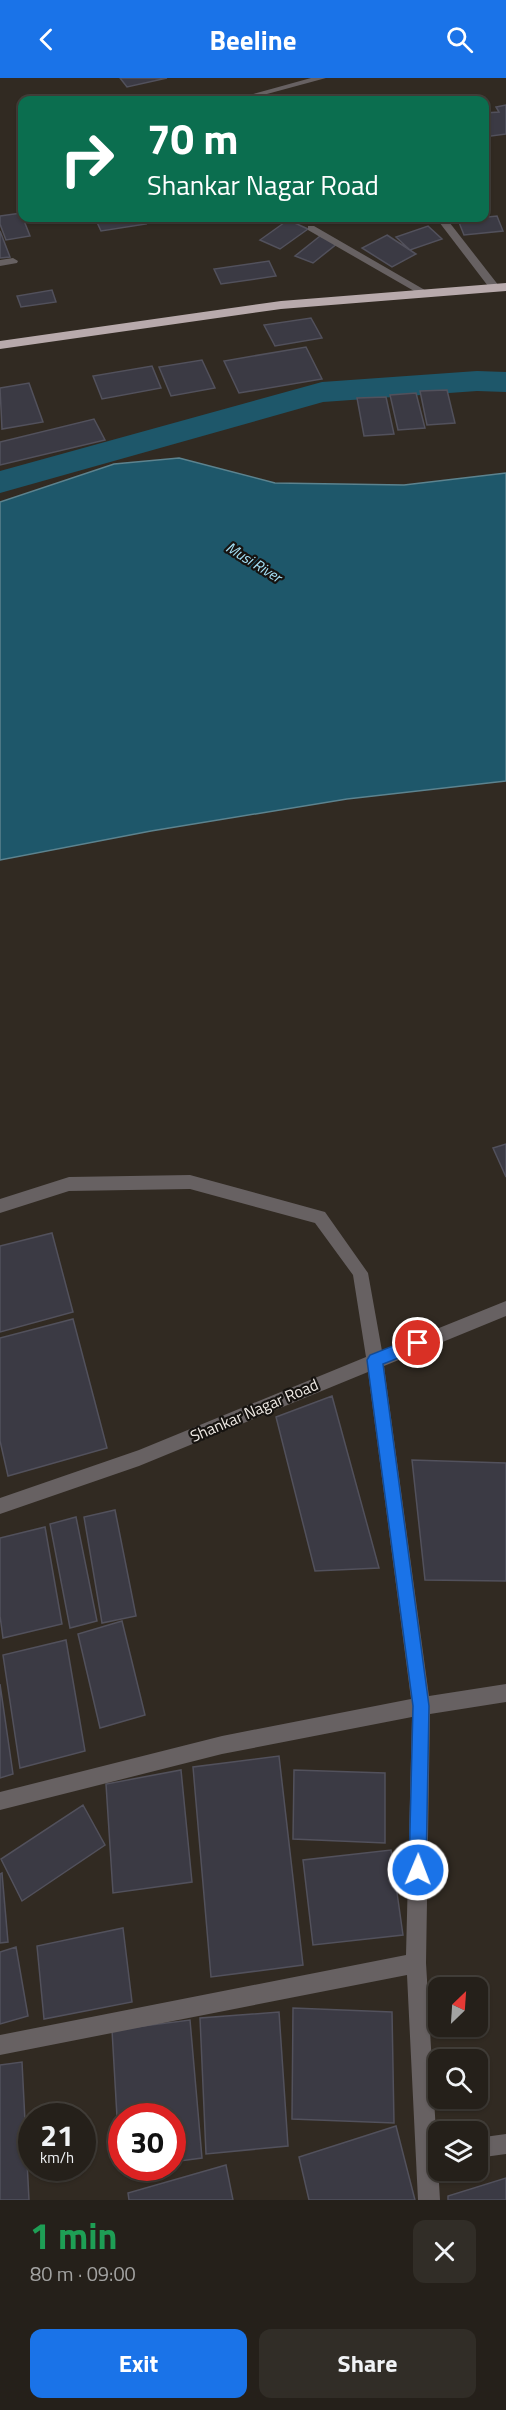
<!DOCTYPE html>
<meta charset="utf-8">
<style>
body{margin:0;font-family:"Titillium Web",sans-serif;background:#312d27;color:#f1f3f6;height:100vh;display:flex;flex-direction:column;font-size:22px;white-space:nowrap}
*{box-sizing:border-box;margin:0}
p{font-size:20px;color:#a3a3a2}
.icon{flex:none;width:33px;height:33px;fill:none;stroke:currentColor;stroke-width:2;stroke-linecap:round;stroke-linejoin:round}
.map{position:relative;height:2122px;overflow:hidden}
.side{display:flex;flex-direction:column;background:#25201a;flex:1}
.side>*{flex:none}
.banner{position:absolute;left:18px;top:18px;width:471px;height:126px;border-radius:12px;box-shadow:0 2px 4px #0004,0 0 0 2px #423e39;background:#0b6e4f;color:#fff;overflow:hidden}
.needle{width:39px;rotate:25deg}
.controls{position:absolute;left:428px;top:1899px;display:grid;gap:12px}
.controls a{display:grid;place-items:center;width:60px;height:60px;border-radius:12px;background:#25201a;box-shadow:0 2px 4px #0004,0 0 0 2px #423e39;font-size:30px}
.speed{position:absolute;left:18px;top:2025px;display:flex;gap:12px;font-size:30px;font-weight:700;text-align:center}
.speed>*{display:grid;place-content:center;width:78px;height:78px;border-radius:50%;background:#25201a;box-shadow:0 2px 4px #0004,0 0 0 2px #423e39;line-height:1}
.speed small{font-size:15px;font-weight:400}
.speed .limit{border:9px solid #d22;background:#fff;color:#111}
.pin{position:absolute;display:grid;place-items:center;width:51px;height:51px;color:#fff;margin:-26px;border:3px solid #fff;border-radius:50%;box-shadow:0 2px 6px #0007}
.me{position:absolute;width:66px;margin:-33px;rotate:1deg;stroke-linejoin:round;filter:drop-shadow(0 0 4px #0008)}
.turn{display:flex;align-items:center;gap:21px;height:126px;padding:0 30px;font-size:27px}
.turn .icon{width:78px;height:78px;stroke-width:2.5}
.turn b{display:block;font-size:42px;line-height:51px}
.round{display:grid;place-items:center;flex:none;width:63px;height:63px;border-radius:12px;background:#312d27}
.head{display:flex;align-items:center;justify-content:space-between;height:102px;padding:0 30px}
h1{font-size:36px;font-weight:700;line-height:45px;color:#1e9e55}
.cta{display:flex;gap:12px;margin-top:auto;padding:12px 30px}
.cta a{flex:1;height:69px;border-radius:12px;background:#1a73e8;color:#fff;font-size:24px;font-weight:700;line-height:69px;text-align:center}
.cta a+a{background:#312d27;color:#f1f3f6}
header{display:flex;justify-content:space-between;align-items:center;height:78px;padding:0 30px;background:#1a73e8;color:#fff;font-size:27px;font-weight:700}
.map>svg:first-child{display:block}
</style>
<header><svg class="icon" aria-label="back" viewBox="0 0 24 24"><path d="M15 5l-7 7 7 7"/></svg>Beeline<svg class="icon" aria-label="search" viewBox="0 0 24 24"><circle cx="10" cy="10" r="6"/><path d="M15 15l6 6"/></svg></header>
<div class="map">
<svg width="506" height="2122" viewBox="0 0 506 2122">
<rect width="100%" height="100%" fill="#312a22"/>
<path fill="#1e576a" stroke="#5c838f" stroke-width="1.5" d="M 179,380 L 275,405 L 404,407 L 506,395 L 506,703 L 347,721 L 151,753 L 0,782 L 0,424 L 114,386 Z"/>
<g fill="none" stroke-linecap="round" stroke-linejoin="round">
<path fill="#1e576a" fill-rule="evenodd" d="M 477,293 L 506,294 L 506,314 L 477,313 L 323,324 L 0,415 L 0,393 L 322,304 Z"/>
</g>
<path fill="#3b3a44" stroke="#52515c" stroke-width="1.5" d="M 120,0 L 167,0 L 127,9 Z
M 506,27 L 506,56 L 484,59 L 484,35 L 499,34 L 496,29 Z
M 21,135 L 30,158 L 6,162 L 0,146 L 0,138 Z
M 497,138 L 503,153 L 464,157 L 458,142 Z
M 95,140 L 142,140 L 146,146 L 101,153 Z
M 288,142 L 308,151 L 280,171 L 260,162 Z
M 428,148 L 442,161 L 410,172 L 396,159 Z
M 0,153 L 10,179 L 0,180 Z
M 387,157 L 416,176 L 392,189 L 362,170 Z
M 320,158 L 338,165 L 313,185 L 295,178 Z
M 269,183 L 276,198 L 221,206 L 214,191 Z
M 52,212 L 56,224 L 21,229 L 17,218 Z
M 311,240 L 322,260 L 275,268 L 264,247 Z
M 306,269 L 322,301 L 239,315 L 224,283 Z
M 202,282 L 215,310 L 171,318 L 159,289 Z
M 152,288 L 161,310 L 102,321 L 93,298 Z
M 29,305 L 43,344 L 2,351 L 0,310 Z
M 447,312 L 455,345 L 427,347 L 420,313 Z
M 416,315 L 425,350 L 398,352 L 390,317 Z
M 386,319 L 394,356 L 364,358 L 357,320 Z
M 94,341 L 105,362 L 0,387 L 0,364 Z
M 506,1066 L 506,1099 L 493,1070 Z
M 52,1155 L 73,1234 L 0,1254 L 0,1168 Z
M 73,1241 L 107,1370 L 8,1398 L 0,1363 L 0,1260 Z
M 332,1318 L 379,1490 L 315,1493 L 276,1339 Z
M 412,1382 L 506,1385 L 506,1503 L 425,1502 Z
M 115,1432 L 136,1538 L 102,1545 L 84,1439 Z
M 76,1439 L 97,1543 L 70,1550 L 50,1446 Z
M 45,1449 L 62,1546 L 3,1560 L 0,1538 L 0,1460 Z
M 122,1543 L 145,1637 L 100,1650 L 78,1556 Z
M 66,1562 L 85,1673 L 20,1690 L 3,1577 Z
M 0,1606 L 13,1696 L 0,1700 Z
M 279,1678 L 303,1887 L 211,1899 L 193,1689 Z
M 181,1692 L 192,1804 L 113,1815 L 106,1706 Z
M 294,1692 L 385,1695 L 385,1765 L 293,1761 Z
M 83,1727 L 105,1767 L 22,1823 L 1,1781 Z
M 391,1772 L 403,1857 L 313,1867 L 303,1782 Z
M 2,1795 L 8,1864 L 0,1865 L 0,1796 Z
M 123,1850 L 132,1924 L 44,1941 L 37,1868 Z
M 16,1869 L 28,1938 L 0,1946 L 0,1874 Z
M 293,1930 L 392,1934 L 394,2045 L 292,2041 Z
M 279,1934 L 288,2068 L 206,2076 L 200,1940 Z
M 190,1942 L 202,2080 L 172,2084 L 172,2038 L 122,2038 L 122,2090 L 133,2090 L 120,2091 L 112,1952 Z
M 22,1984 L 29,2122 L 0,2122 L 0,1987 Z
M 396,2048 L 415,2122 L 309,2122 L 299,2079 Z
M 226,2087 L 233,2122 L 129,2122 L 128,2115 Z
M 506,2100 L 506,2122 L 448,2122 L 448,2118 Z"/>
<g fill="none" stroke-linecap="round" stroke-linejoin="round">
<path fill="#676162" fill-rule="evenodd" d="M 311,0 L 326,0 L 245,22 L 231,22 Z"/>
<path fill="#676162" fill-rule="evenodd" d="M 436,140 L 446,140 L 499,208 L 499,212 L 491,212 Z
M 308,148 L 314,148 L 430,215 L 421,217 L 308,152 Z
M 13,180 L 18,183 L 17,185 L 0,188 L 0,182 Z
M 190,1097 L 325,1134 L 368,1195 L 382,1273 L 506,1223 L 506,1238 L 384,1288 L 429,1618 L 506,1606 L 506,1624 L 430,1636 L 426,1885 L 440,2122 L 418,2122 L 407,1897 L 0,1977 L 0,1957 L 406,1877 L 412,1639 L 222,1676 L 0,1732 L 0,1714 L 222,1658 L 411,1621 L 368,1294 L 139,1388 L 0,1436 L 0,1420 L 139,1372 L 366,1279 L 353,1197 L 315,1145 L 190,1111 L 69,1113 L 0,1135 L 0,1121 L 69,1099 Z
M 506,2056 L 506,2076 L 477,2080 L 477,2060 Z"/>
<path fill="#b8aaac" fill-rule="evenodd" d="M 506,205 L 506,213 L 281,231 L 0,271 L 0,263 L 281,223 Z"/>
</g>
<path fill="#1a73e8" stroke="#114b97" stroke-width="1.5" d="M 418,1258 L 424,1260 L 426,1265 L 424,1270 L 383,1286 L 429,1628 L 426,1792 L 424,1798 L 418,1800 L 412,1798 L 409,1792 L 413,1628 L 367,1282 L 370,1277 Z"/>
<g text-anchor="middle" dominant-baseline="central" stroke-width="4.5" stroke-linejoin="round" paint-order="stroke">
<g font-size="15" font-style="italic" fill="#a6e1f7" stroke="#161310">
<text transform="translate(254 484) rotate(32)">Musi River</text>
</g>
<g font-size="16" fill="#eee9e4" stroke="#161310">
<text transform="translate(254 1332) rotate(-23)">Shankar Nagar Road</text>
</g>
</g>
</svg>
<div class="controls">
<a><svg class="needle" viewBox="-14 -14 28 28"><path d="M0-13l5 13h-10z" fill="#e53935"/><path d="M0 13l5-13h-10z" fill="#a3a3a2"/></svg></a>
<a><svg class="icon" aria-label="search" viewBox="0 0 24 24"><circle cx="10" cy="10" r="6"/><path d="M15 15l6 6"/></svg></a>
<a><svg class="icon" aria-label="layers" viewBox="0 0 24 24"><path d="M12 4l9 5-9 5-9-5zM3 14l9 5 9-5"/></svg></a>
</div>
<div class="speed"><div>21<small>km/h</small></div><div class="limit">30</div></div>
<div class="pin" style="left:418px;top:1265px;background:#d93025"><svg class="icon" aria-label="arrive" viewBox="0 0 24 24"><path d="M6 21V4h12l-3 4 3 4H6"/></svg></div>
<svg class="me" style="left:418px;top:1792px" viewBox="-20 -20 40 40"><circle r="17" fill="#1a73e8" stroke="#fff" stroke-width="3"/><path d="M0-11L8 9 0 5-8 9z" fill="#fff"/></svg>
<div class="banner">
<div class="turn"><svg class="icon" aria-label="right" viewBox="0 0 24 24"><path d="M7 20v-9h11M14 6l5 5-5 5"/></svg><div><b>70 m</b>Shankar Nagar Road</div></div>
</div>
</div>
<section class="side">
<div class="head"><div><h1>1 min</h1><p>80 m · 09:00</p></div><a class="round"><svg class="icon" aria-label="close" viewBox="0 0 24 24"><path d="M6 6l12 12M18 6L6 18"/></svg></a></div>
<div class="cta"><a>Exit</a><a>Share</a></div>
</section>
